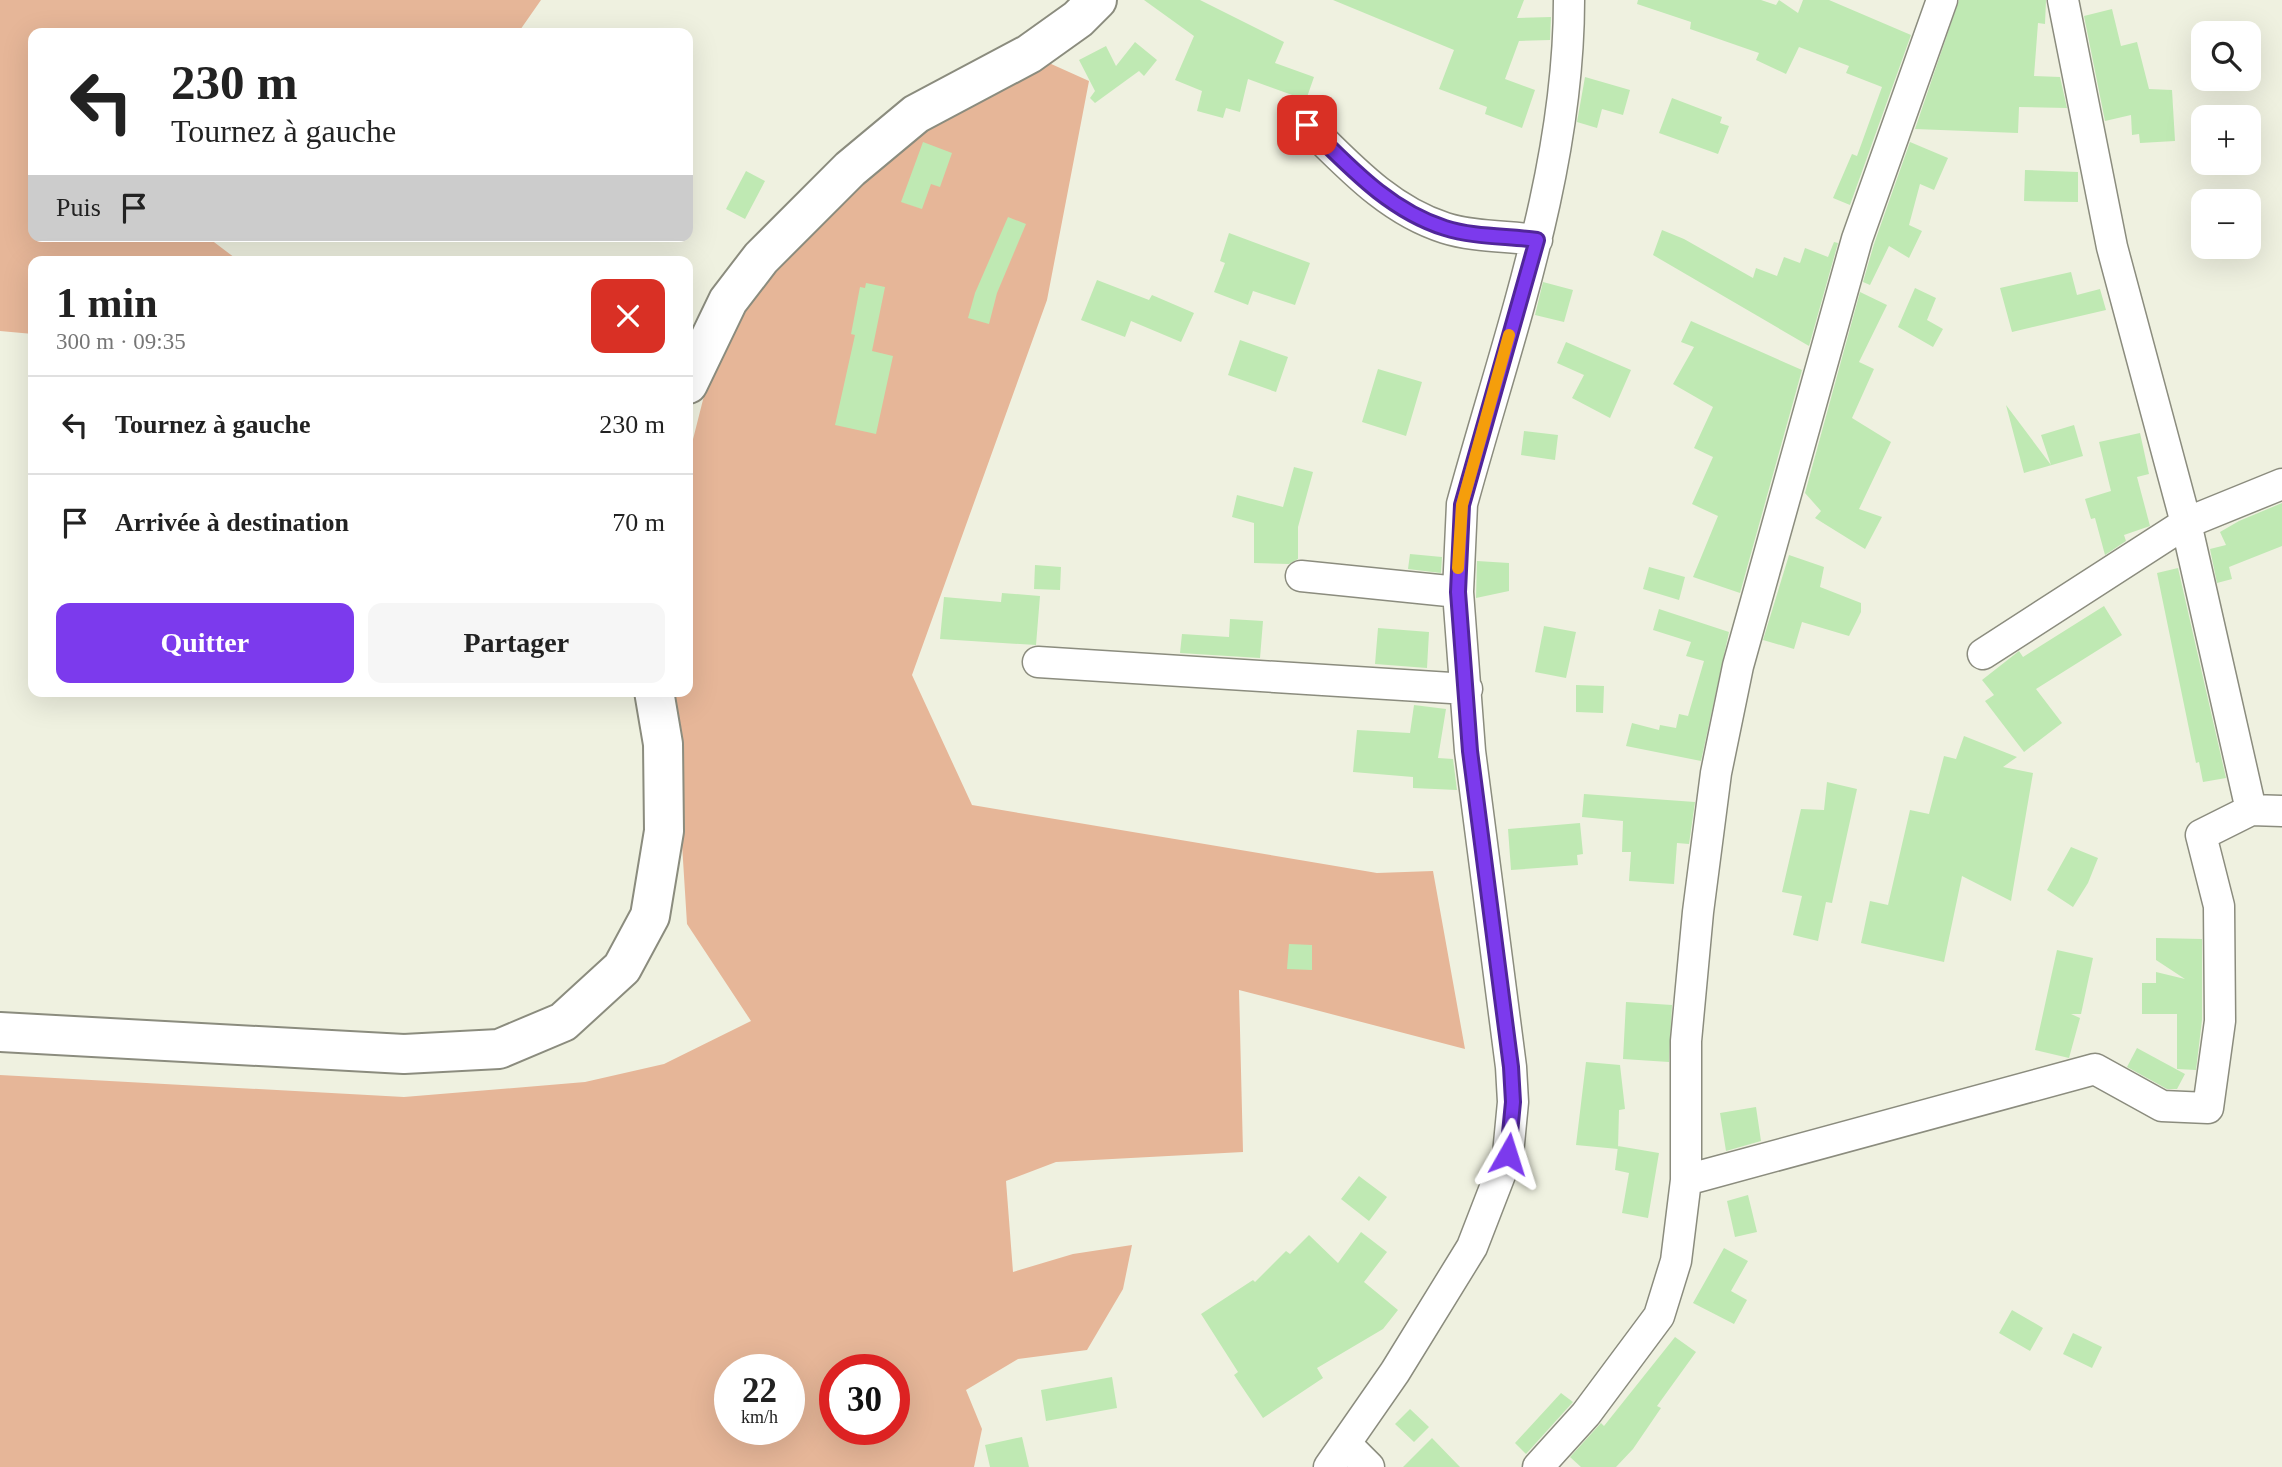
<!DOCTYPE html>
<html lang="fr">
<meta charset="utf-8">
<style>
body{margin:0;font-family:Georgia,serif;background:#f6f6f6;color:#222;height:100vh;display:flex;flex-direction:column;font-size:26px;white-space:nowrap}
*{box-sizing:border-box;margin:0}
p{font-size:23px;color:#767676}
.icon{flex:none;width:38px;height:38px;fill:none;stroke:currentColor;stroke-width:2;stroke-linecap:round;stroke-linejoin:round}
.map{position:relative;flex:1;overflow:hidden}
.side{position:absolute;left:28px;top:256px;width:665px;height:441px;display:flex;flex-direction:column;background:#fff;border-radius:14px;box-shadow:0 7px 28px #0002}
.side>*{flex:none}
.hud{position:absolute;left:28px;top:28px;width:665px;height:214px;border-radius:14px;box-shadow:0 7px 28px #0002;background:#fff;color:#222;overflow:hidden}
.tools{position:absolute;left:2191px;top:21px;display:grid;gap:14px}
.tools a{display:grid;place-items:center;width:70px;height:70px;border-radius:14px;background:#fff;box-shadow:0 7px 28px #0002;font-size:35px}
.speed{position:absolute;left:714px;top:1354px;display:flex;gap:14px;font-size:35px;font-weight:700;text-align:center}
.speed>*{display:grid;place-content:center;width:91px;height:91px;border-radius:50%;background:#fff;box-shadow:0 7px 28px #0002;line-height:1}
.speed small{font-size:18px;font-weight:400}
.speed .limit{border:10px solid #d22;background:#fff;color:#111}
.pin{position:absolute;display:grid;place-items:center;width:60px;height:60px;color:#fff;margin:-30px;border-radius:14px;box-shadow:0 4px 10px #0006}
.me{position:absolute;width:77px;margin:-38px;rotate:6deg;stroke-linejoin:round;filter:drop-shadow(0 0 5px #0008)}
.turn{display:flex;align-items:center;gap:24px;height:147px;padding:0 28px;font-size:32px}
.turn .icon{width:91px;height:91px;stroke-width:2.5}
.turn b{display:block;font-size:49px;line-height:60px}
.then{display:flex;align-items:center;height:66px;padding:0 28px;background:#0003;gap:14px;font-size:26px}
.round{display:grid;place-items:center;flex:none;width:74px;height:74px;border-radius:14px;background:#f6f6f6}
.overview{display:flex;align-items:center;justify-content:space-between;height:119px;padding:0 28px}
h1{font-size:42px;font-weight:700;line-height:52px}
.primary-button{display:flex;gap:14px;margin-top:auto;padding:14px 28px}
.primary-button a{flex:1;height:80px;border-radius:14px;background:#7c3aed;color:#fff;font-size:28px;font-weight:700;line-height:80px;text-align:center}
.primary-button a+a{background:#f6f6f6;color:#222}
ul{padding:0;list-style:none}
li{display:flex;align-items:center;gap:21px;height:98px;padding:0 28px;border-top:2px solid #e0e0e0}
li div{flex:1}
li b{display:block;font-size:26px}
li em{font-style:normal}
.map>svg:first-child{display:block}
</style>
<div class="map">
<svg width="2282" height="1467" viewBox="0 0 2282 1467">
<rect width="100%" height="100%" fill="#eff1e0"/>
<path fill="#e6b698" fill-rule="evenodd" d="M 0,0 L 541,0 L 518,33 L 33,33 L 33,236 L 206,236 L 239,261 L 33,261 L 33,334 L 0,331 Z
M 1029,54 L 1089,81 L 1047,300 L 912,675 L 972,805 L 1377,873 L 1433,871 L 1465,1049 L 1239,990 L 1243,1152 L 1056,1162 L 1006,1181 L 1013,1272 L 1073,1254 L 1132,1245 L 1123,1289 L 1087,1350 L 1018,1359 L 966,1390 L 982,1429 L 974,1467 L 0,1467 L 0,1075 L 404,1097 L 585,1082 L 664,1064 L 751,1021 L 687,924 L 680,812 L 655,691 L 688,691 L 688,459 L 728,301 L 812,207 ZM 730,1370 L 789,1370 L 789,1430 L 730,1430 ZM 835,1370 L 894,1370 L 894,1430 L 835,1430 Z"/>
<path fill="#bfe9b3" d="M 1144,0 L 1200,0 L 1284,42 L 1275,63 L 1314,77 L 1306,100 L 1248,79 L 1240,112 L 1226,108 L 1223,118 L 1197,111 L 1202,91 L 1175,80 L 1194,36 Z
M 1333,0 L 1524,0 L 1517,18 L 1551,17 L 1550,40 L 1519,41 L 1505,79 L 1535,90 L 1522,128 L 1485,114 L 1487,107 L 1439,89 L 1454,50 Z
M 1638,0 L 1761,0 L 1776,5 L 1779,0 L 1798,13 L 1803,0 L 1829,0 L 1911,35 L 1850,205 L 1833,198 L 1852,154 L 1857,156 L 1882,87 L 1846,73 L 1849,66 L 1799,47 L 1786,74 L 1756,60 L 1759,53 L 1690,29 L 1691,22 L 1637,4 Z
M 1959,0 L 2046,0 L 2045,24 L 2038,23 L 2034,76 L 2060,77 L 2067,108 L 2019,107 L 2018,133 L 1915,129 Z
M 2112,9 L 2121,46 L 2137,42 L 2149,89 L 2172,90 L 2175,141 L 2140,143 L 2139,134 L 2132,135 L 2131,115 L 2105,121 L 2084,16 Z
M 1135,42 L 1157,60 L 1144,76 L 1139,71 L 1095,103 L 1090,98 L 1095,91 L 1079,60 L 1106,46 L 1116,66 Z
M 1585,77 L 1630,90 L 1623,115 L 1602,109 L 1597,128 L 1577,122 Z
M 1672,98 L 1722,117 L 1720,123 L 1729,126 L 1718,154 L 1659,133 Z
M 923,142 L 952,153 L 940,187 L 931,184 L 922,209 L 901,202 Z
M 1910,142 L 1948,158 L 1934,190 L 1920,184 L 1909,225 L 1922,231 L 1909,258 L 1889,246 L 1870,285 L 1863,282 L 1874,244 Z
M 2025,170 L 2078,172 L 2078,202 L 2024,201 Z
M 746,171 L 765,181 L 745,219 L 726,209 Z
M 1008,217 L 1026,224 L 997,293 L 989,324 L 968,318 L 975,293 Z
M 1662,230 L 1684,239 L 1753,278 L 1756,268 L 1777,276 L 1784,257 L 1800,263 L 1805,248 L 1828,257 L 1834,242 L 1838,243 L 1809,346 L 1653,255 Z
M 1229,233 L 1310,263 L 1295,305 L 1253,291 L 1248,305 L 1214,292 L 1225,263 L 1220,261 Z
M 2071,272 L 2077,295 L 2100,289 L 2106,310 L 2012,332 L 2000,288 Z
M 1097,280 L 1149,300 L 1152,295 L 1194,313 L 1181,342 L 1131,321 L 1125,337 L 1081,320 Z
M 1543,282 L 1573,290 L 1564,322 L 1535,315 Z
M 866,283 L 885,287 L 872,351 L 893,356 L 876,434 L 835,425 L 855,335 L 851,334 L 860,287 L 865,288 Z
M 1915,288 L 1936,298 L 1927,320 L 1943,329 L 1933,347 L 1898,327 Z
M 1860,292 L 1887,305 L 1859,362 L 1874,369 L 1852,418 L 1891,442 L 1859,509 L 1882,517 L 1865,549 L 1815,518 L 1821,511 L 1805,493 Z
M 1691,321 L 1802,370 L 1740,593 L 1693,577 L 1718,516 L 1692,504 L 1713,457 L 1694,448 L 1713,407 L 1673,384 L 1694,347 L 1681,342 Z
M 1240,340 L 1288,357 L 1276,392 L 1228,375 Z
M 1566,342 L 1631,370 L 1610,418 L 1572,398 L 1584,375 L 1557,363 Z
M 1378,369 L 1422,382 L 1406,436 L 1362,422 Z
M 2006,405 L 2051,465 L 2041,435 L 2074,425 L 2083,456 L 2024,473 Z
M 1524,431 L 1558,435 L 1555,460 L 1521,455 Z
M 2140,433 L 2149,474 L 2137,477 L 2150,526 L 2124,535 L 2126,541 L 2105,555 L 2095,518 L 2091,519 L 2085,499 L 2111,491 L 2099,442 Z
M 1294,467 L 1313,472 L 1298,527 L 1298,559 L 1289,564 L 1254,563 L 1254,523 L 1232,517 L 1237,495 L 1283,507 Z
M 2282,503 L 2282,546 L 2229,567 L 2232,579 L 2217,583 L 2210,549 L 2226,545 L 2220,532 L 2239,521 Z
M 1410,554 L 1442,557 L 1441,573 L 1408,569 Z
M 1789,555 L 1824,567 L 1820,587 L 1861,603 L 1861,612 L 1849,636 L 1802,622 L 1794,649 L 1763,640 Z
M 1477,561 L 1509,563 L 1509,591 L 1476,598 Z
M 1035,565 L 1061,567 L 1060,590 L 1034,589 Z
M 1649,567 L 1685,577 L 1679,600 L 1643,589 Z
M 2178,568 L 2226,778 L 2203,782 L 2199,762 L 2196,763 L 2157,573 Z
M 1002,593 L 1040,596 L 1036,645 L 940,639 L 944,597 L 1001,602 Z
M 2104,606 L 2122,635 L 2036,689 L 2062,723 L 2024,752 L 1985,701 L 1994,695 L 1982,680 L 2019,651 L 2023,657 Z
M 1659,609 L 1729,632 L 1701,761 L 1626,746 L 1632,723 L 1659,730 L 1660,725 L 1676,728 L 1679,714 L 1688,716 L 1704,661 L 1686,656 L 1691,642 L 1653,630 Z
M 1230,619 L 1263,621 L 1260,658 L 1180,653 L 1182,634 L 1229,637 Z
M 1544,626 L 1576,632 L 1566,678 L 1535,672 Z
M 1378,628 L 1429,632 L 1427,668 L 1375,664 Z
M 1576,685 L 1604,686 L 1603,713 L 1576,712 Z
M 1414,705 L 1446,709 L 1438,758 L 1453,759 L 1457,790 L 1413,788 L 1413,777 L 1353,772 L 1357,730 L 1410,733 Z
M 1964,736 L 2017,757 L 2003,767 L 2033,773 L 2011,901 L 1962,876 L 1944,962 L 1861,943 L 1870,901 L 1888,905 L 1910,810 L 1929,814 L 1944,756 L 1956,759 Z
M 1827,782 L 1857,789 L 1832,903 L 1826,902 L 1818,941 L 1793,935 L 1802,896 L 1782,892 L 1801,809 L 1824,810 Z
M 1584,794 L 1695,802 L 1689,844 L 1677,843 L 1674,884 L 1629,881 L 1631,852 L 1622,852 L 1623,821 L 1582,817 Z
M 1580,823 L 1583,854 L 1577,855 L 1578,865 L 1511,870 L 1508,829 Z
M 2071,847 L 2098,858 L 2088,883 L 2073,907 L 2047,890 Z
M 2156,938 L 2202,939 L 2202,1020 L 2196,1070 L 2177,1069 L 2177,1014 L 2142,1014 L 2142,983 L 2156,983 L 2156,972 L 2185,979 L 2156,960 Z
M 1289,944 L 1312,945 L 1312,970 L 1287,969 Z
M 2057,950 L 2093,958 L 2081,1014 L 2071,1014 L 2080,1018 L 2069,1058 L 2035,1050 Z
M 1626,1002 L 1672,1005 L 1669,1062 L 1623,1059 Z
M 2137,1048 L 2185,1074 L 2177,1089 L 2167,1089 L 2127,1067 Z
M 1586,1062 L 1620,1065 L 1625,1109 L 1619,1110 L 1618,1149 L 1576,1145 Z
M 1756,1107 L 1761,1141 L 1726,1151 L 1720,1113 Z
M 1618,1146 L 1659,1153 L 1648,1218 L 1622,1213 L 1629,1173 L 1615,1170 Z
M 1359,1176 L 1387,1197 L 1369,1221 L 1341,1199 Z
M 1748,1195 L 1757,1232 L 1735,1237 L 1727,1201 Z
M 1361,1232 L 1387,1252 L 1364,1282 L 1398,1310 L 1383,1329 L 1317,1368 L 1323,1378 L 1263,1418 L 1234,1375 L 1238,1372 L 1201,1314 L 1253,1280 L 1255,1282 L 1286,1251 L 1290,1254 L 1309,1235 L 1338,1263 Z
M 1724,1248 L 1748,1261 L 1731,1291 L 1747,1300 L 1734,1324 L 1693,1303 Z
M 2012,1310 L 2043,1328 L 2030,1351 L 1999,1333 Z
M 2073,1333 L 2102,1347 L 2092,1368 L 2063,1354 Z
M 1675,1337 L 1696,1352 L 1657,1406 L 1661,1408 L 1633,1449 L 1616,1467 L 1581,1467 L 1570,1457 L 1601,1423 L 1604,1426 Z
M 1112,1377 L 1117,1408 L 1046,1421 L 1041,1390 Z
M 1561,1393 L 1573,1402 L 1526,1454 L 1515,1443 Z
M 1410,1409 L 1429,1427 L 1414,1442 L 1395,1424 Z
M 1022,1437 L 1029,1467 L 990,1467 L 985,1445 Z
M 1432,1438 L 1460,1467 L 1403,1467 Z"/>
<g fill="none" stroke-linecap="round" stroke-linejoin="round">
<g stroke="#8b8c7e" stroke-width="33">
<path id="street" d="M 2063,0 L 2112,247 L 2186,523 L 2251,810
M 1307,125 C 1348,165 1388,210 1445,228 C 1473,237 1508,236 1537,240
M 1301,576 L 1458,592
M 1983,654 L 2186,523 L 2282,484
M 1038,662 L 1467,689
M 1686,1180 L 2095,1069 L 2162,1106 L 2208,1108 L 2220,1021 L 2219,906 L 2201,835 L 2251,810 L 2282,811
M 1347,1445 L 1369,1467
M 1329,1467 L 1395,1372 L 1472,1247 L 1508,1154 L 1513,1102 L 1511,1067 L 1470,751 L 1458,592 L 1462,504 C 1507,339 1569,173 1569,0
M 1538,1467 L 1586,1414 L 1659,1316 L 1676,1261 L 1686,1180 L 1686,1041 L 1698,912 L 1716,773 L 1738,666 L 1857,239 L 1942,0"/>
</g>
<g stroke="#8b8c7e" stroke-width="42">
<path id="primary" d="M 688,384 L 728,301 L 761,258 L 850,169 L 916,114 L 1029,54 L 1078,19 L 1097,0
M 0,1032 L 404,1054 L 499,1049 L 563,1022 L 622,968 L 650,916 L 664,831 L 663,744 L 654,691"/>
</g>
<use href="#street" stroke="#fff" stroke-width="30"/>
<use href="#primary" stroke="#fff" stroke-width="38"/>
</g>
<g fill="none" stroke-linecap="round" stroke-linejoin="round">
<g stroke="#51269a" stroke-width="18">
<path id="route" d="M 1307,125 C 1348,165 1388,210 1445,228 C 1473,237 1508,236 1537,240 L 1462,505 L 1458,592 L 1470,751 L 1511,1067 L 1513,1102 L 1508,1154"/>
</g>
<use href="#route" stroke="#7c3aed" stroke-width="12"/>
<path stroke="#f59e0b" stroke-width="12" d="M 1458,568 L 1462,505 L 1509,335"/>
</g>
</svg>
<div class="tools">
<a><svg class="icon" aria-label="search" viewBox="0 0 24 24"><circle cx="10" cy="10" r="6"/><path d="M15 15l6 6"/></svg></a>
<a>+</a>
<a>−</a>
</div>
<div class="speed"><div>22<small>km/h</small></div><div class="limit">30</div></div>
<div class="pin" style="left:1307px;top:125px;background:#d93025"><svg class="icon" aria-label="arrive" viewBox="0 0 24 24"><path d="M6 21V4h12l-3 4 3 4H6"/></svg></div>
<svg class="me" style="left:1508px;top:1154px" viewBox="-20 -20 40 40"><path d="M0-17L14 15 0 8-14 15z" fill="#7c3aed" stroke="#fff" stroke-width="4"/></svg>
<div class="hud">
<div class="turn"><svg class="icon" aria-label="left" viewBox="0 0 24 24"><path d="M17 20v-9H6M10 6l-5 5 5 5"/></svg><div><b>230 m</b>Tournez à gauche</div></div>
<div class="then">Puis<svg class="icon" aria-label="arrive" viewBox="0 0 24 24"><path d="M6 21V4h12l-3 4 3 4H6"/></svg></div>
</div>
<section class="side">
<div class="overview"><div><h1>1 min</h1><p>300 m · 09:35</p></div><a class="round" style="background:#d93025;color:#fff"><svg class="icon" aria-label="close" viewBox="0 0 24 24"><path d="M6 6l12 12M18 6L6 18"/></svg></a></div>
<ul>
<li><svg class="icon" aria-label="left" viewBox="0 0 24 24"><path d="M17 20v-9H6M10 6l-5 5 5 5"/></svg><div><b>Tournez à gauche</b></div><em>230 m</em></li>
<li><svg class="icon" aria-label="arrive" viewBox="0 0 24 24"><path d="M6 21V4h12l-3 4 3 4H6"/></svg><div><b>Arrivée à destination</b></div><em>70 m</em></li>
</ul>
<div class="primary-button"><a>Quitter</a><a>Partager</a></div>
</section>
</div>
